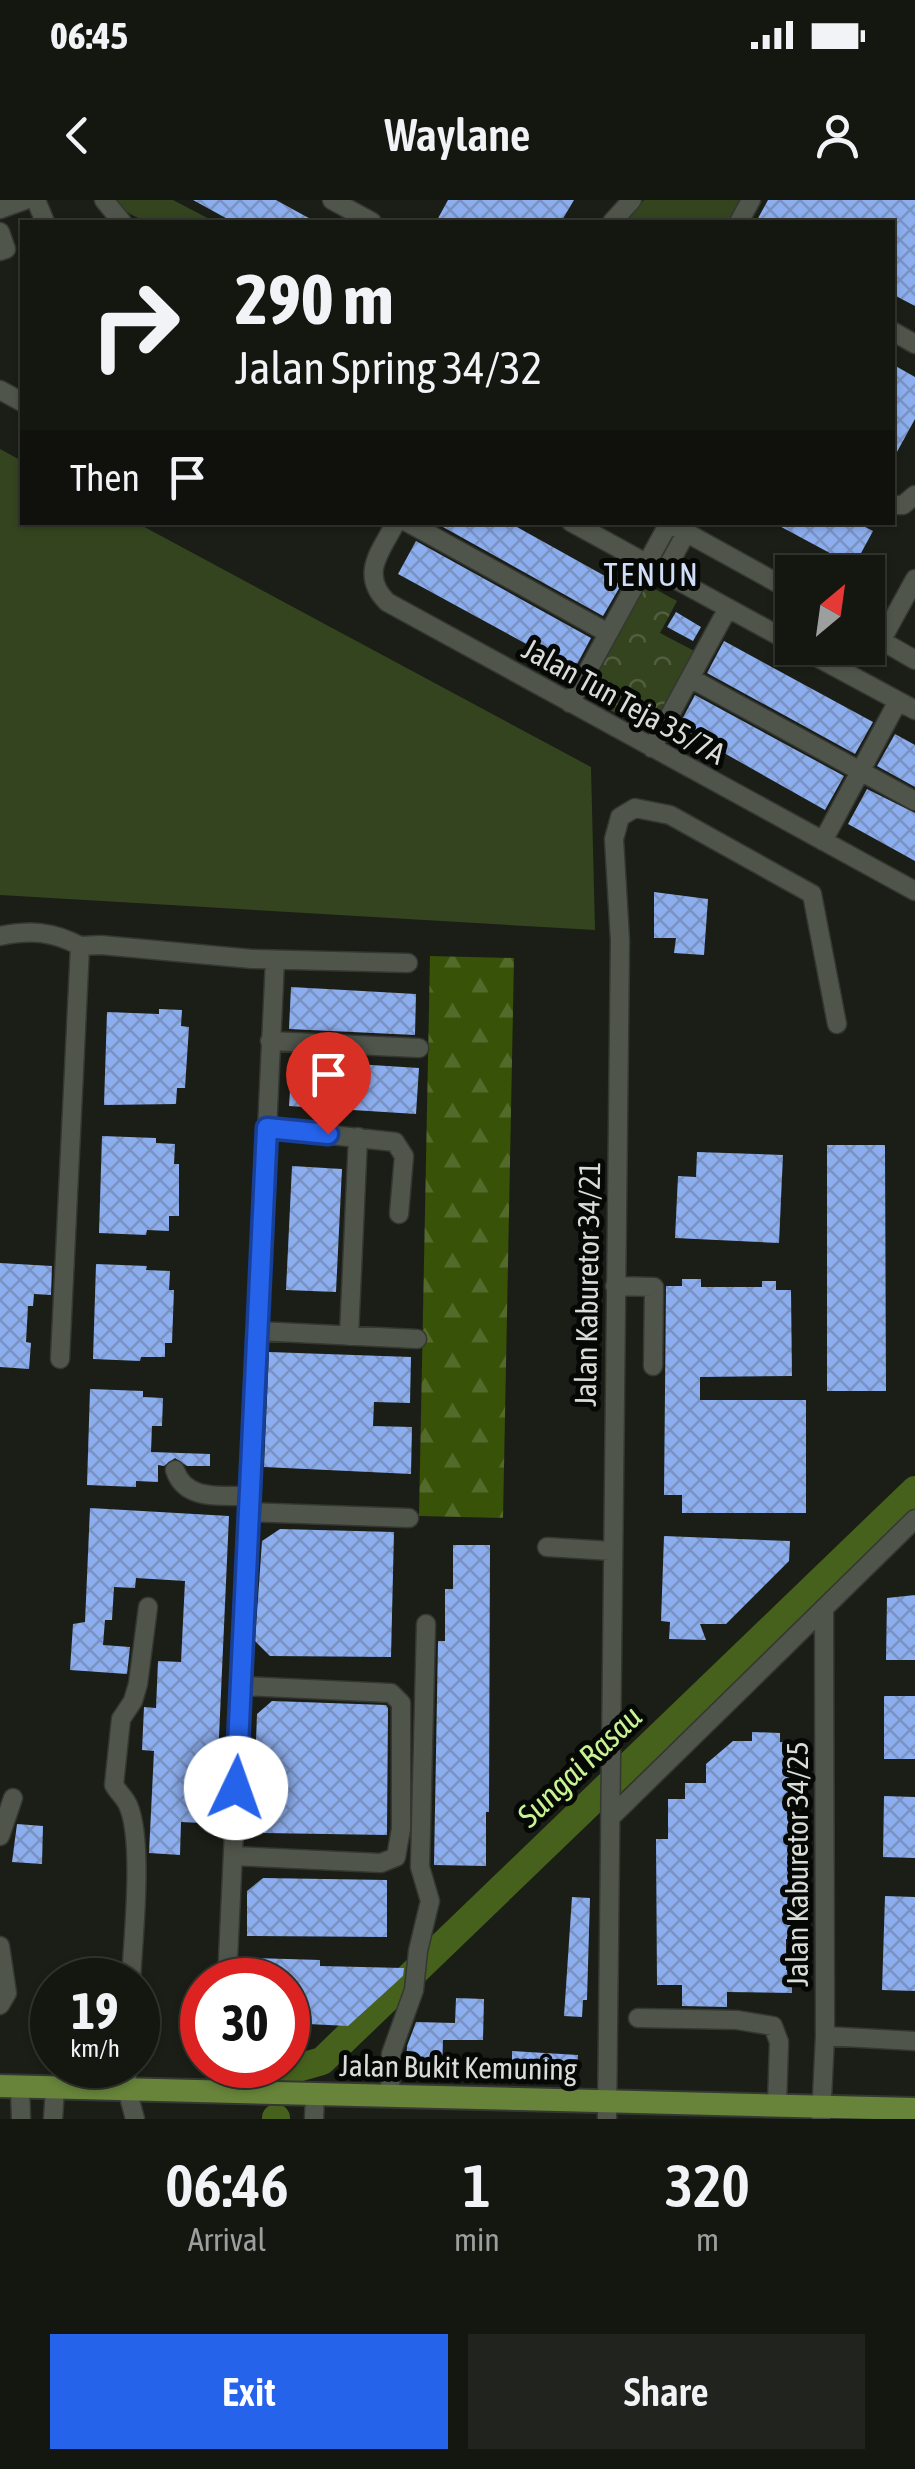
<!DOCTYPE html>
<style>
body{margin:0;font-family:"Asap Condensed",sans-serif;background:#21231e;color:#f1f3f6;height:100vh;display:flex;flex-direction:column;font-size:38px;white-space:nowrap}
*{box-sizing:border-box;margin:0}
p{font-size:32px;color:#9d9f9f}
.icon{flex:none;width:55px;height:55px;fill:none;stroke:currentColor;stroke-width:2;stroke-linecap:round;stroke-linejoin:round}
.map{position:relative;height:1919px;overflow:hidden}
.side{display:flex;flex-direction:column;background:#141610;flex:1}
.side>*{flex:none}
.hud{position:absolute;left:20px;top:20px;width:875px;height:305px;border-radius:0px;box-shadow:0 2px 8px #0004,0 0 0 2px #333530;background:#141610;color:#f1f3f6;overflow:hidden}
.needle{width:65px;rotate:29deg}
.fabs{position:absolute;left:775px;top:355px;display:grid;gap:20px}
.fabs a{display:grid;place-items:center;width:110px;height:110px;border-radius:0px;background:#141610;box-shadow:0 2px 8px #0004,0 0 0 2px #333530;font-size:50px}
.speed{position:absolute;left:30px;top:1758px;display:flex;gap:20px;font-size:50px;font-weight:700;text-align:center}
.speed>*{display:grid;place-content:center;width:130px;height:130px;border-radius:50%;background:#141610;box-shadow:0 2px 8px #0004,0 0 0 2px #333530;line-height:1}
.speed small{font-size:25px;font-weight:400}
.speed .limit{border:15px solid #d22;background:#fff;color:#111}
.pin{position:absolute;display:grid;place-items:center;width:85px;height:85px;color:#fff;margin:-102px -42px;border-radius:50% 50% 50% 0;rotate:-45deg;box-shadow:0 0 10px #0007}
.pin .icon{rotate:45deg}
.me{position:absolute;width:110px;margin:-55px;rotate:3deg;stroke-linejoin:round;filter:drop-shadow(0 0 8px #0008)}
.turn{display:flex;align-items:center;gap:35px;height:210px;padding:0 50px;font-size:45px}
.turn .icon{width:130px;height:130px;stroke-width:2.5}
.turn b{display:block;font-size:70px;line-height:85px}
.then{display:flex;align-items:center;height:95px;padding:0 50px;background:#0003;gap:20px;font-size:38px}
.eta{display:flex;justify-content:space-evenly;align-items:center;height:170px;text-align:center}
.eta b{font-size:60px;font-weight:600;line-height:70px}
.button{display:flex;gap:20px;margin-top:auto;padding:20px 50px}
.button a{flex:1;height:115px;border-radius:0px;background:#2563eb;color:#fff;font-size:40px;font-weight:600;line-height:115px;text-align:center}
.button a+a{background:#21231e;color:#f1f3f6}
.status{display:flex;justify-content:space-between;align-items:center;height:70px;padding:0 50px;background:#141610;direction:ltr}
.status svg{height:28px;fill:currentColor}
header{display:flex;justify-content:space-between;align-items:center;height:130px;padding:0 50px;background:#141610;font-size:45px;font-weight:600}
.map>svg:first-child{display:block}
</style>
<div class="status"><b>06:45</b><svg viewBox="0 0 49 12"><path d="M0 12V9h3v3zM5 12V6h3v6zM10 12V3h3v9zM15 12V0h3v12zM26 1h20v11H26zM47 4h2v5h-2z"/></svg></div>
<header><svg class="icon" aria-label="back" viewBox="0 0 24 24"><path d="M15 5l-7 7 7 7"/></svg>Waylane<svg class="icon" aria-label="person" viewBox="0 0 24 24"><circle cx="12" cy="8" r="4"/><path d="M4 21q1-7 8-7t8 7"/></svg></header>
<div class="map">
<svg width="915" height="1919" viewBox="0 0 915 1919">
<defs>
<pattern id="forest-firs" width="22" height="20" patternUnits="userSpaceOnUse" patternTransform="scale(2.5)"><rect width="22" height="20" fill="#385207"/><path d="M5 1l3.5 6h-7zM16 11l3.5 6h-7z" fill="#546a2a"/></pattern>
<pattern id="park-crowns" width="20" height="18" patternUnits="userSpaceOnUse" patternTransform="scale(2.5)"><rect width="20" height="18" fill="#34441f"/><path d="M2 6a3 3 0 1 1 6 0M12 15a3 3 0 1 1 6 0" fill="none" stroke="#515e3f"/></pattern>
<pattern id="building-cross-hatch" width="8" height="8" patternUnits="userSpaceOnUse" patternTransform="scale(2.5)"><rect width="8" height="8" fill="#8cadee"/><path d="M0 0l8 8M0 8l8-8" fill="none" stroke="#7992c2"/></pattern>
</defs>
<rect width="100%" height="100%" fill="#1a1e16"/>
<path fill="#34441f" d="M 116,0 L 173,0 L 215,22 C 180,22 138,32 116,0 Z
M 644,0 L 743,0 L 731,22 L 624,22 Z
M 0,249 L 22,261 L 22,322 L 137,323 L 591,567 L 595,730 L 0,695 Z"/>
<path fill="url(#forest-firs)" d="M 430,756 L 514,758 L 503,1318 L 419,1316 Z"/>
<path fill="url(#park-crowns)" d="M 642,382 L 677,401 L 660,433 L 698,453 L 654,534 L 581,494 Z"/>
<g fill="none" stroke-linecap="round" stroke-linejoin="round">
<path stroke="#46611c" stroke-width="28" d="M 280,1873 L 322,1861 L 915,1290
M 276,1919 L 276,1918"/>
</g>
<path fill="url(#building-cross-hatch)" d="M 193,0 L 276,0 L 316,22 L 233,22 Z
M 448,0 L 574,0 L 561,22 L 436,22 Z
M 768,0 L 915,0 L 915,106 L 892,94 L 892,22 L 756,22 Z
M 892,164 L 915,177 L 915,219 L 892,261 Z
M 434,322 L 508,322 L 621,385 L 603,416 Z
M 772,322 L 856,322 L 873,331 L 854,366 Z
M 416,341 L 591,438 L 574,470 L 398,374 Z
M 676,412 L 701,427 L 693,441 L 667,427 Z
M 724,441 L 873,522 L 855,554 L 707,473 Z
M 695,495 L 844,576 L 825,610 L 678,527 Z
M 895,534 L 915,545 L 915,587 L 877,566 Z
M 867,589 L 915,613 L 915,661 L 848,624 Z
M 654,692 L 708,699 L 704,755 L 674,753 L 676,738 L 654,738 Z
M 291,787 L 416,794 L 415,835 L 289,829 Z
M 159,809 L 182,810 L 181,826 L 189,827 L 185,888 L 177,888 L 176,904 L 104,905 L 107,812 L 159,814 Z
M 292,860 L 419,868 L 416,914 L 289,906 Z
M 102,936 L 156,938 L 156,943 L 175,944 L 174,964 L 179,964 L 179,1016 L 169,1016 L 169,1031 L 147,1030 L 146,1035 L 99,1033 Z
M 827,945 L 885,945 L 886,1191 L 827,1191 Z
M 697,952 L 783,955 L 779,1043 L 675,1038 L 678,976 L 696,977 Z
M 292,966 L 342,969 L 336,1092 L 286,1090 Z
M 0,1063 L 52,1066 L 51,1095 L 34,1094 L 33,1106 L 28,1106 L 26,1142 L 31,1143 L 29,1169 L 0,1167 Z
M 96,1064 L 147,1066 L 146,1070 L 170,1071 L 169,1090 L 174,1090 L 172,1143 L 165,1143 L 165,1157 L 141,1157 L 140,1161 L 93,1159 Z
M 682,1079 L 701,1079 L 701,1087 L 762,1087 L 762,1081 L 776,1081 L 776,1090 L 791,1090 L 792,1176 L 700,1177 L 700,1200 L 806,1200 L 806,1313 L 682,1313 L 682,1295 L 664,1295 L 666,1086 L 682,1086 Z
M 269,1152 L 411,1157 L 410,1203 L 374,1202 L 373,1226 L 412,1227 L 411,1274 L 264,1267 Z
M 90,1189 L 143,1191 L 143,1197 L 163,1198 L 162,1226 L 152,1226 L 151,1252 L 210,1254 L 210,1266 L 187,1266 L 175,1258 L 164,1266 L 158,1265 L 158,1282 L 136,1281 L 136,1287 L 87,1285 Z
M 90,1308 L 229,1316 L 218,1559 L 204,1558 L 201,1623 L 181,1622 L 180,1655 L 149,1653 L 154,1551 L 142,1550 L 144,1507 L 156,1508 L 158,1461 L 181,1462 L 185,1381 L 136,1378 L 135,1388 L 114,1387 L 112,1420 L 105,1420 L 103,1445 L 130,1447 L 127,1474 L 70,1470 L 73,1424 L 85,1422 Z
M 280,1329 L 394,1332 L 391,1457 L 270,1456 L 255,1441 L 262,1341 Z
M 664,1336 L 790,1341 L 789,1361 L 726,1424 L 700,1424 L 706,1440 L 669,1439 L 670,1422 L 661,1421 Z
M 453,1345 L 490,1345 L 489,1612 L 486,1612 L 486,1666 L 434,1665 L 438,1441 L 445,1441 L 445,1389 L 453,1389 Z
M 915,1395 L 915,1460 L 886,1460 L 887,1398 Z
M 884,1496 L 915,1496 L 915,1559 L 884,1559 Z
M 272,1501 L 386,1505 L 388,1508 L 387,1635 L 264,1633 L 253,1620 L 257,1514 Z
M 752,1532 L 780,1533 L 780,1542 L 798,1542 L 798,1592 L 788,1592 L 788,1620 L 794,1621 L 793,1739 L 786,1739 L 786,1770 L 792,1770 L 792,1793 L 727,1792 L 727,1807 L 682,1806 L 682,1785 L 657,1785 L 656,1639 L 668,1639 L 668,1599 L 685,1599 L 685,1583 L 706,1583 L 706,1564 L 733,1541 L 752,1541 Z
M 884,1596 L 915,1597 L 915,1658 L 883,1657 Z
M 17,1624 L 43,1626 L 42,1664 L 12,1662 Z
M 263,1678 L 387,1680 L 387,1737 L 247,1736 L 247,1691 Z
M 885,1696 L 915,1697 L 915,1791 L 882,1790 Z
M 572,1697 L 590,1698 L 587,1800 L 583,1800 L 582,1817 L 564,1816 Z
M 251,1758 L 320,1760 L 320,1766 L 404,1768 L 403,1776 L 348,1826 L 288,1823 L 288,1780 L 250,1780 Z
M 456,1798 L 484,1799 L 483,1840 L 443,1840 L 442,1871 L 406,1869 L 407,1846 L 416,1822 L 455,1823 Z
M 512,1851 L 578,1855 L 577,1871 L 512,1867 Z"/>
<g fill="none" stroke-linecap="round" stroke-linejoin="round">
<g stroke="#343732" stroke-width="21">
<path id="minor" d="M 36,0 L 45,22
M 104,0 L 122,22
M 332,0 L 372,22
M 0,9 L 25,0
M 612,22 L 632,0
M 739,22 L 751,0
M 0,32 L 6,49 L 0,51
M 892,131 L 915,144
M 0,190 L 22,202
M 892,305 L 903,305 L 915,295
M 396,322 C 381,351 359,374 387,402 L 915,691
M 407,322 L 608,433
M 571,322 L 792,443
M 667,322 L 792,391
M 664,373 L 686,333
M 868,433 L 915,460
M 881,441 L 915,379
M 800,448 L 915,510
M 690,478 L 915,601
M 570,503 L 669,323
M 652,548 L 728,408
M 823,641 L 898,501
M 0,736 C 31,730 52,731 80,746
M 270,841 L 419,848
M 267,928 L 395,942 L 404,956 L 399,1014
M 615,1086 L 654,1087 L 653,1166
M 258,1131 L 417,1139
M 349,1136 L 358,937
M 60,1159 L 80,746 L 101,745 L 252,759 L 408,763
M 175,1270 C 185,1302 224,1295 250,1296
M 250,1312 L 409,1318
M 547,1347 L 611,1351
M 610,1618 L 915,1319
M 0,1636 L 13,1598
M 233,1656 L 381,1663 L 396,1657 L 401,1629 L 401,1503 L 391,1493 L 241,1486
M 0,1746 L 7,1793 L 0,1805
M 131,1780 C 133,1739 144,1641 128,1605 C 125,1598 118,1592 114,1585 L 121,1519 L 133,1501 L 138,1484 L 148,1407
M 227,1780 L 275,760
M 638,1818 L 737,1820 L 773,1826 L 779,1842 L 777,1905
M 825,1836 L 915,1841
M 127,1865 L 127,1889 L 135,1919
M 20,1887 L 21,1919
M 221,1891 L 222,1865
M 390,1896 L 391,1854 L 414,1790 L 418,1751 L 430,1701 L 420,1667 L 426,1424
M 53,1919 L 55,1888
M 314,1919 L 315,1894
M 607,1919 L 620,740 L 614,639 L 620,617 L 635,608 L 670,615 L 812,694 L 837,824
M 821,1919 L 825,1836 L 824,1408"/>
</g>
<g stroke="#343732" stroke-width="26">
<path id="major" d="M 0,1886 L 915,1909"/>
</g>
<use href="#minor" stroke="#50554b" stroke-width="18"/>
<use href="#major" stroke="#67843a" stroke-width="22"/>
</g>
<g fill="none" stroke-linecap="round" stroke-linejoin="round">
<g stroke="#184099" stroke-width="25">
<path id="route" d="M 236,1588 L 267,928 L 328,934"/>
</g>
<use href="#route" stroke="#2563eb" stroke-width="18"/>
</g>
<g text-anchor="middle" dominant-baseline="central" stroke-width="10" stroke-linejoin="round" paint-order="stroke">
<g font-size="30" fill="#d9dcd7" stroke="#060805">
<text transform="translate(624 501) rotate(29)">Jalan Tun Teja 35/7A</text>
<text transform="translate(587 1084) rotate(-89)">Jalan Kaburetor 34/21</text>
<text transform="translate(797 1664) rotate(-90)">Jalan Kaburetor 34/25</text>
<text transform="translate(458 1867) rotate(1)">Jalan Bukit Kemuning</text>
</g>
<g font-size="32" letter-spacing="2.5" fill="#d0def9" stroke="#060805">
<text x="652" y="374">TENUN</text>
</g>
<g font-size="32" font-style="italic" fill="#c8f393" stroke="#060805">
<text transform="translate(579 1566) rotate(-44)">Sungai Rasau</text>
</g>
</g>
</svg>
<div class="fabs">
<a><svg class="needle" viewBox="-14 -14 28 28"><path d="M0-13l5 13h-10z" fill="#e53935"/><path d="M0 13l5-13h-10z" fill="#9d9f9f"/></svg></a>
</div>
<div class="speed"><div>19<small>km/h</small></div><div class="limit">30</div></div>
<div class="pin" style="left:328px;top:934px;background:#d93025"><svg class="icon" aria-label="arrive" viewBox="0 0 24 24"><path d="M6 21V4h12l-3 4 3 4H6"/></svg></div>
<svg class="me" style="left:236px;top:1588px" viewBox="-20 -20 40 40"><circle r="19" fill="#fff"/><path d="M0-13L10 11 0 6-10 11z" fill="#2563eb"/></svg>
<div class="hud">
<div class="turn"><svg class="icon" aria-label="right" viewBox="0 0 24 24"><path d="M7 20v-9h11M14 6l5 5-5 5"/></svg><div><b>290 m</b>Jalan Spring 34/32</div></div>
<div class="then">Then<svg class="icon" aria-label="arrive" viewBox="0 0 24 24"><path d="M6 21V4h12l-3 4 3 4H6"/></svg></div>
</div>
</div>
<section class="side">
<div class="eta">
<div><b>06:46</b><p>Arrival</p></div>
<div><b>1</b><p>min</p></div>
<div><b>320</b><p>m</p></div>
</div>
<div class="button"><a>Exit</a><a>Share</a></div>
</section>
